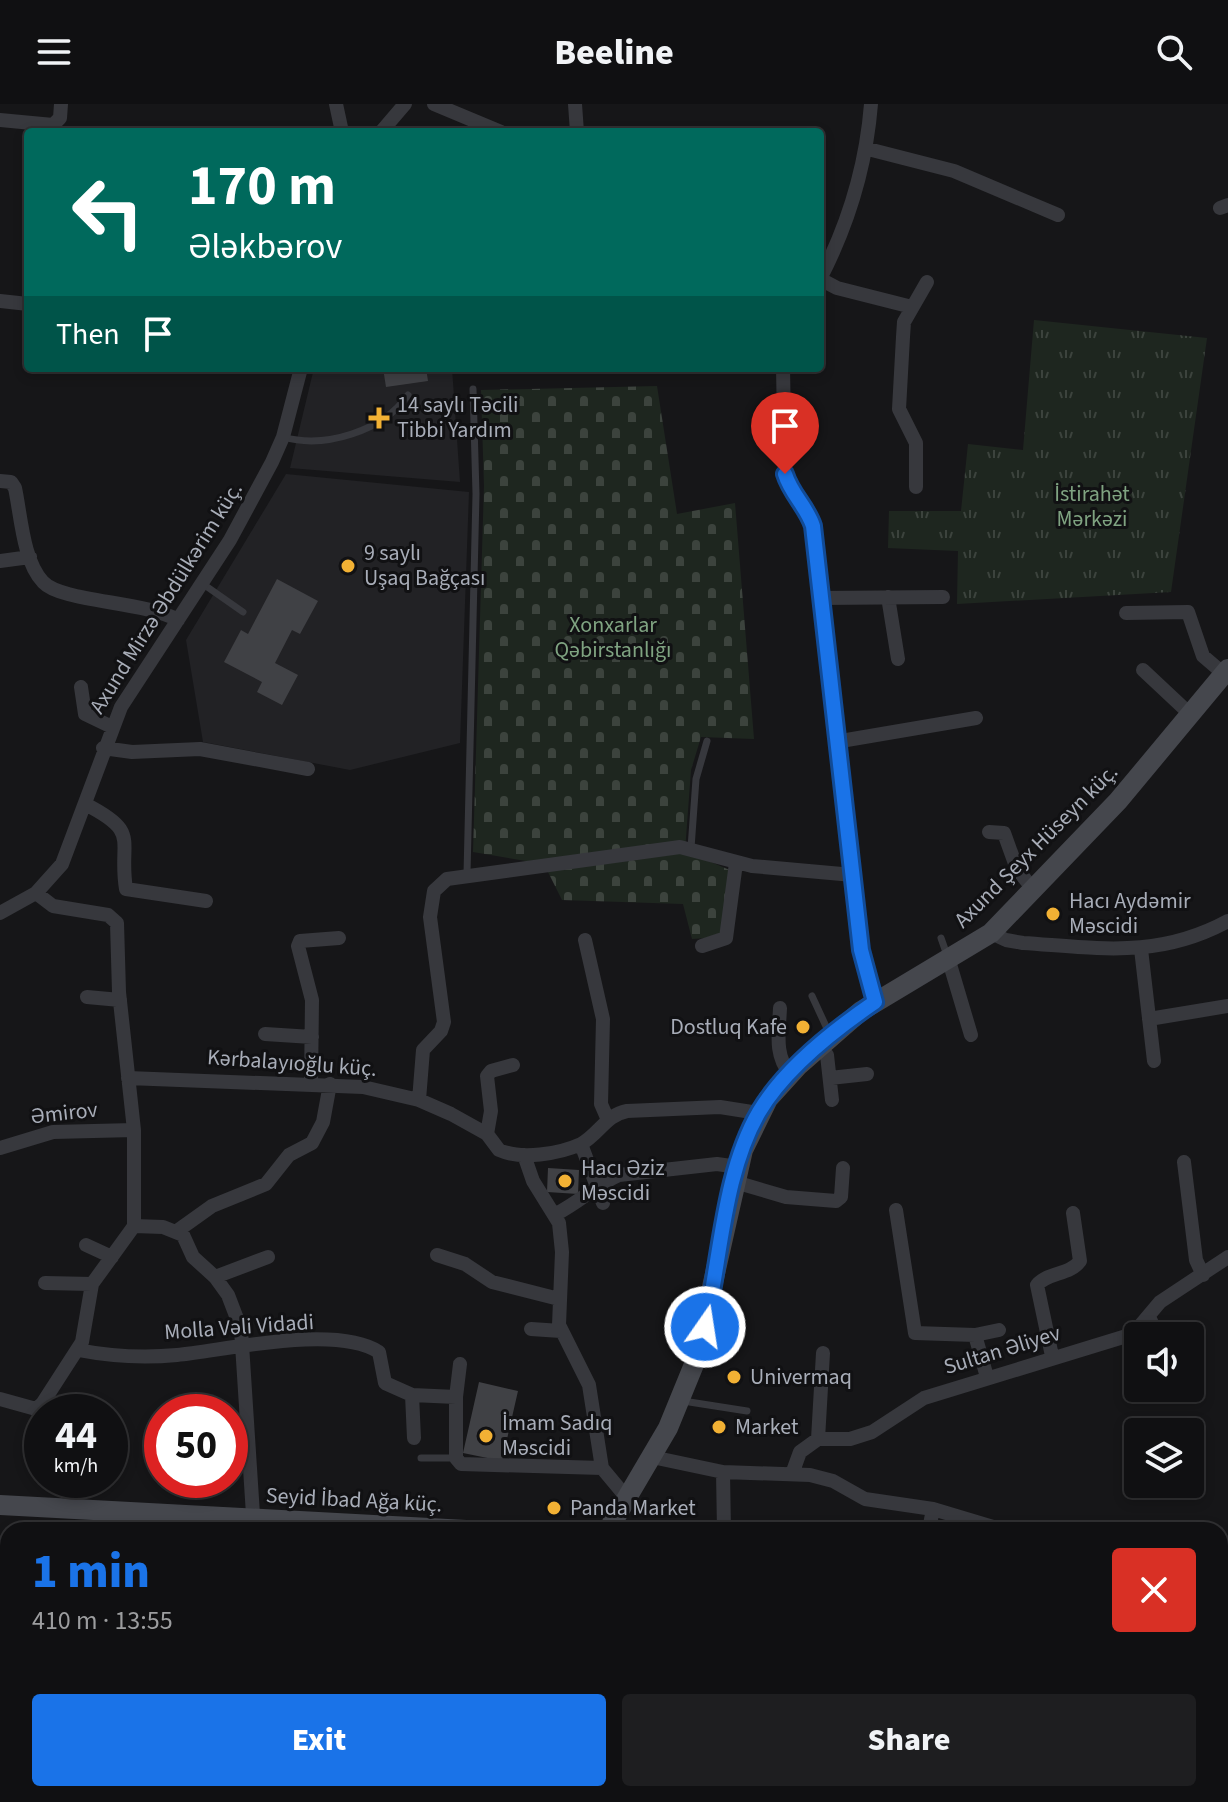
<!DOCTYPE html>
<meta charset="utf-8">
<style>
body{margin:0;font-family:"Source Sans 3",sans-serif;background:#1e1e20;color:#f1f3f6;height:100vh;display:flex;flex-direction:column;font-size:30px;white-space:nowrap}
*{box-sizing:border-box;margin:0}
p{font-size:26px;color:#9c9d9f}
.icon{flex:none;width:44px;height:44px;fill:none;stroke:currentColor;stroke-width:2;stroke-linecap:round;stroke-linejoin:round}
.map{position:relative;flex:1;overflow:hidden}
.drawer{position:absolute;left:0px;top:1418px;width:1228px;height:280px;display:flex;flex-direction:column;background:#101012;border-radius:24px 24px 0 0;box-shadow:0 4px 12px #0003,0 0 0 2px #303032}
.drawer>*{flex:none}
.banner{position:absolute;left:24px;top:24px;width:800px;height:244px;border-radius:8px;box-shadow:0 4px 12px #0003,0 0 0 2px #303032;background:#00695c;color:#fff;overflow:hidden}
.fabs{position:absolute;left:1124px;top:1218px;display:grid;gap:16px}
.fabs a{display:grid;place-items:center;width:80px;height:80px;border-radius:8px;background:#101012;box-shadow:0 4px 12px #0003,0 0 0 2px #303032;font-size:40px}
.speed{position:absolute;left:24px;top:1290px;display:flex;gap:16px;font-size:40px;font-weight:700;text-align:center}
.speed>*{display:grid;place-content:center;width:104px;height:104px;border-radius:50%;background:#101012;box-shadow:0 4px 12px #0003,0 0 0 2px #303032;line-height:1}
.speed small{font-size:20px;font-weight:400}
.speed .limit{border:12px solid #d22;background:#fff;color:#111}
.pin{position:absolute;display:grid;place-items:center;width:68px;height:68px;color:#fff;margin:-82px -34px;border-radius:50% 50% 50% 0;rotate:-45deg;box-shadow:0 0 8px #0007}
.pin .icon{rotate:45deg}
.me{position:absolute;width:88px;margin:-44px;rotate:13deg;stroke-linejoin:round;filter:drop-shadow(0 0 6px #0008)}
.turn{display:flex;align-items:center;gap:28px;height:168px;padding:0 32px;font-size:36px}
.turn .icon{width:104px;height:104px;stroke-width:2.5}
.turn b{display:block;font-size:56px;line-height:68px}
.then{display:flex;align-items:center;height:76px;padding:0 32px;background:#0003;gap:16px;font-size:30px}
.round{display:grid;place-items:center;flex:none;width:84px;height:84px;border-radius:8px;background:#1e1e20}
.overview{display:flex;align-items:center;justify-content:space-between;height:136px;padding:0 32px}
h1{font-size:48px;font-weight:800;line-height:60px;color:#1a73e8}
.cta{display:flex;gap:16px;margin-top:auto;padding:16px 32px}
.cta a{flex:1;height:92px;border-radius:8px;background:#1a73e8;color:#fff;font-size:32px;font-weight:800;line-height:92px;text-align:center}
.cta a+a{background:#1e1e20;color:#f1f3f6}
header{display:flex;justify-content:space-between;align-items:center;height:104px;padding:0 32px;background:#101012;font-size:36px;font-weight:800}
.map>svg:first-child{display:block}
</style>
<header><svg class="icon" aria-label="menu" viewBox="0 0 24 24"><path d="M4 6h16M4 12h16M4 18h16"/></svg>Beeline<svg class="icon" aria-label="search" viewBox="0 0 24 24"><circle cx="10" cy="10" r="6"/><path d="M15 15l6 6"/></svg></header>
<div class="map">
<svg width="1228" height="1698" viewBox="0 0 1228 1698">
<defs>
<pattern id="cemetery-stones" width="16" height="16" patternUnits="userSpaceOnUse" patternTransform="scale(2)"><rect width="16" height="16" fill="#1e261f"/><path d="M2 7V4a2 2 0 0 1 4 0v3zM10 15v-3a2 2 0 0 1 4 0v3z" fill="#3c433d"/></pattern>
<pattern id="park-tufts" width="24" height="20" patternUnits="userSpaceOnUse" patternTransform="scale(2)"><rect width="24" height="20" fill="#1e261f"/><path d="M3 7l-1-3M5 7V3M7 7l1-3M15 17l-1-3M17 17v-4M19 17l1-3" fill="none" stroke="#3c433d"/></pattern>
</defs>
<rect width="100%" height="100%" fill="#161618"/>
<path fill="#222225" d="M 314,264 L 452,264 L 460,378 L 290,364 Z
M 286,370 L 469,388 L 460,639 L 350,666 L 203,638 L 186,536 Z
M 1220,1544 L 1228,1546 L 1228,1698 L 960,1698 L 960,1691 L 957,1690 L 1220,1690 Z"/>
<path fill="#1e261f" d="M 1220,1589 L 1228,1592 L 1228,1677 L 1220,1679 Z"/>
<path fill="url(#cemetery-stones)" d="M 657,282 L 677,410 L 735,399 L 754,635 L 701,633 L 691,666 L 685,747 L 732,767 L 722,833 L 692,835 L 683,800 L 562,796 L 544,760 L 473,748 L 484,382 L 481,286 Z"/>
<path fill="url(#park-tufts)" d="M 1034,216 L 1207,234 L 1171,488 L 957,500 L 958,447 L 888,444 L 889,407 L 961,407 L 968,340 L 1023,346 Z"/>
<path fill="#404145" d="M 383,264 L 426,264 L 428,277 L 386,283 Z
M 277,475 L 318,497 L 300,530 L 292,526 L 275,559 L 298,571 L 282,601 L 257,588 L 262,578 L 224,558 L 241,526 L 248,530 Z
M 548,1064 L 579,1066 L 578,1090 L 547,1088 Z
M 479,1278 L 518,1287 L 502,1357 L 463,1349 Z
M 994,1690 L 1024,1690 L 1023,1698 L 993,1698 Z"/>
<g fill="none" stroke-linecap="round" stroke-linejoin="round">
<path stroke="#37383d" stroke-width="7" d="M 283,333 C 325,345 383,327 408,291
M 203,480 L 243,508
M 691,744 L 696,675 L 707,637
M 467,770 L 476,390 L 473,285
M 941,834 L 948,854
M 812,892 L 830,931
M 683,1297 L 747,1307
M 421,1354 L 456,1354
M 1160,1690 L 1228,1697"/>
<path stroke="#37383d" stroke-width="14" d="M 336,0 L 342,28
M 434,0 L 501,28
M 575,0 L 577,28
M 0,16 L 53,21 L 60,14 L 61,0
M 381,28 L 405,0
M 868,45 L 954,67 L 1058,111
M 1220,104 L 1228,101
M 820,175 C 849,119 866,63 871,0
M 820,175 L 837,184 L 912,203
M 0,197 L 28,200
M 783,264 L 785,370 C 791,390 807,403 813,422 L 861,846 L 875,898
M 0,377 L 11,378 L 15,384 C 21,412 23,457 43,478 C 61,498 144,497 178,516
M 916,383 L 916,339 L 899,305 L 903,233 L 904,218 L 927,178
M 0,457 L 30,453
M 888,493 L 898,555
M 820,494 L 943,493
M 1126,509 L 1188,508 L 1203,552 L 1224,570
M 1143,566 L 1191,611
M 81,583 L 85,610 L 112,623
M 835,638 L 976,614
M 103,644 L 132,648 L 200,645 L 308,665
M 85,700 C 142,729 118,735 126,785 L 206,797
M 989,728 L 1004,729 L 1017,765 L 1033,785
M 0,809 L 36,789 L 62,760 L 121,603 L 230,436 L 272,358 L 283,333 L 301,264
M 991,829 L 1006,836 L 1023,839 C 1099,844 1158,855 1228,817
M 585,836 L 603,915 L 601,1000 L 608,1016
M 702,842 L 726,834 L 736,759
M 1141,845 L 1154,957
M 949,857 L 971,931
M 87,893 L 120,896
M 780,904 C 779,929 774,950 790,970
M 1149,915 L 1228,902
M 265,930 L 312,933
M 820,943 L 827,951 L 832,996
M 128,974 L 363,983 L 419,996 L 451,1010 L 487,1030 L 499,1046 C 521,1056 559,1050 581,1040 C 599,1030 606,1011 627,1007 L 720,1003 L 758,1009
M 830,974 L 867,970
M 311,980 L 312,896 L 298,842 L 300,837 L 339,834
M 419,996 L 423,946 L 441,927 L 444,918 L 430,813 L 434,787 L 447,775 L 680,743 L 752,762 L 853,771
M 487,1030 L 491,1007 L 487,972 L 491,967 L 513,961
M 581,1040 L 603,1099
M 0,1044 L 53,1028 L 134,1026
M 524,1051 L 533,1077 L 559,1119 L 562,1148 L 559,1221 L 589,1281 L 602,1364 L 627,1394
M 1184,1058 L 1196,1156 L 1203,1171
M 735,1078 L 786,1093 L 836,1097 L 841,1093 L 843,1064
M 896,1106 L 915,1229 L 975,1231 L 987,1273
M 556,1110 C 580,1098 597,1080 619,1071 L 717,1060 L 738,1063
M 134,1122 L 163,1123 L 183,1131 L 193,1153 L 215,1173 L 228,1191 L 241,1225 L 254,1426
M 177,1127 L 212,1102 L 266,1080 L 289,1051 L 312,1039 L 323,1018 L 330,980
M 86,1141 L 112,1153
M 437,1151 L 465,1160 L 492,1178 L 559,1195
M 215,1173 L 268,1153
M 45,1179 L 92,1180
M 1149,1213 L 1158,1232
M 531,1225 L 561,1227
M 975,1231 L 999,1226
M 78,1246 C 109,1252 145,1254 177,1251 C 227,1246 336,1220 379,1248 L 385,1279 L 412,1291 L 456,1293 L 456,1354 L 461,1360 L 602,1364
M 1052,1252 L 1037,1181 C 1048,1168 1070,1171 1080,1157 L 1073,1109
M 412,1291 L 414,1334
M 456,1293 L 460,1260
M 0,1295 L 36,1305 L 42,1300 L 82,1238 L 92,1180 L 134,1122 L 134,1026 L 119,888 L 117,819 L 108,811 L 53,802 L 36,789
M 818,1335 L 823,1249
M 652,1353 L 723,1368 L 810,1371 L 833,1377 L 865,1395 L 933,1405 L 1003,1426
M 723,1368 L 724,1426
M 792,1370 L 800,1348 L 818,1335 L 850,1335 L 872,1328 L 924,1294 L 1133,1230 L 1160,1198 L 1228,1153
M 929,1426 L 933,1405
M 1220,1488 L 1228,1491
M 0,1515 L 8,1559
M 0,1658 L 8,1659
M 108,1690 L 112,1698
M 386,1690 L 387,1698
M 503,1690 L 510,1698
M 552,1690 L 553,1698
M 22,1698 L 24,1690"/>
<path stroke="#45474d" stroke-width="20" d="M 0,1401 L 466,1426
M 608,1426 L 668,1324 L 695,1258 L 743,1046 L 768,995 L 798,962 L 861,907 L 991,829 L 1118,697 L 1228,565
M 601,1690 L 602,1698"/>
</g>
<g fill="none" stroke-linecap="round" stroke-linejoin="round">
<g stroke="#114b97" stroke-width="20">
<path id="route" d="M 705,1223 C 721,1154 723,1070 759,1008 C 785,964 834,926 875,898 L 861,846 L 813,422 C 807,403 791,390 785,370"/>
</g>
<use href="#route" stroke="#1a73e8" stroke-width="14"/>
</g>
<g fill="#f2b134" stroke="#111113" stroke-width="3">
<path d="M375 302h8v8h8v8h-8v8h-8v-8h-8v-8h8z"/>
<circle cx="348" cy="462" r="8"/>
<circle cx="1053" cy="810" r="8"/>
<circle cx="803" cy="923" r="8"/>
<circle cx="565" cy="1077" r="8"/>
<circle cx="734" cy="1273" r="8"/>
<circle cx="719" cy="1323" r="8"/>
<circle cx="486" cy="1332" r="8"/>
<circle cx="554" cy="1404" r="8"/>
</g>
<g text-anchor="middle" dominant-baseline="central" stroke-width="6" stroke-linejoin="round" paint-order="stroke">
<g font-size="22" fill="#a8adb8" stroke="#111113" text-anchor="start">
<text x="397" y="301">14 saylı Təcili<tspan x="397" dy="25">Tibbi Yardım</tspan></text>
<text x="364" y="449">9 saylı<tspan x="364" dy="25">Uşaq Bağçası</tspan></text>
<text x="1069" y="797">Hacı Aydəmir<tspan x="1069" dy="25">Məscidi</tspan></text>
<text x="787" y="923" text-anchor="end">Dostluq Kafe</text>
<text x="581" y="1064">Hacı Əziz<tspan x="581" dy="25">Məscidi</tspan></text>
<text x="750" y="1273">Univermaq</text>
<text x="502" y="1319">İmam Sadıq<tspan x="502" dy="25">Məscidi</tspan></text>
<text x="735" y="1323">Market</text>
<text x="570" y="1404">Panda Market</text>
</g>
<g font-size="22" fill="#7fa381" stroke="#111113">
<text x="1092" y="390">İstirahət<tspan x="1092" dy="25">Mərkəzi</tspan></text>
<text x="613" y="521">Xonxarlar<tspan x="613" dy="25">Qəbirstanlığı</tspan></text>
</g>
<g font-size="22" fill="#a8adb8" stroke="#111113">
<text transform="translate(166 494) rotate(-58)">Axund Mirzə Əbdülkərim küç.</text>
<text transform="translate(1036 742) rotate(-45)">Axund Şeyx Hüseyn küç.</text>
<text transform="translate(292 959) rotate(4)">Kərbalayıoğlu küç.</text>
<text transform="translate(64 1009) rotate(-6)">Əmirov</text>
<text transform="translate(239 1223) rotate(-4)">Molla Vəli Vidadi</text>
<text transform="translate(1002 1246) rotate(-17)">Sultan Əliyev</text>
<text transform="translate(354 1396) rotate(3)">Seyid İbad Ağa küç.</text>
</g>
</g>
</svg>
<div class="fabs">
<a><svg class="icon" aria-label="sound" viewBox="0 0 24 24"><path d="M4 9h4l5-4v14l-5-4H4zM17 9q2 3 0 6"/></svg></a>
<a><svg class="icon" aria-label="layers" viewBox="0 0 24 24"><path d="M12 4l9 5-9 5-9-5zM3 14l9 5 9-5"/></svg></a>
</div>
<div class="speed"><div>44<small>km/h</small></div><div class="limit">50</div></div>
<div class="pin" style="left:785px;top:370px;background:#d93025"><svg class="icon" aria-label="arrive" viewBox="0 0 24 24"><path d="M6 21V4h12l-3 4 3 4H6"/></svg></div>
<svg class="me" style="left:705px;top:1223px" viewBox="-20 -20 40 40"><circle r="17" fill="#1a73e8" stroke="#fff" stroke-width="3"/><path d="M0-11L8 9 0 5-8 9z" fill="#fff"/></svg>
<div class="banner">
<div class="turn"><svg class="icon" aria-label="left" viewBox="0 0 24 24"><path d="M17 20v-9H6M10 6l-5 5 5 5"/></svg><div><b>170 m</b>Ələkbərov</div></div>
<div class="then">Then<svg class="icon" aria-label="arrive" viewBox="0 0 24 24"><path d="M6 21V4h12l-3 4 3 4H6"/></svg></div>
</div>
<section class="drawer">
<div class="overview"><div><h1>1 min</h1><p>410 m · 13:55</p></div><a class="round" style="background:#d93025;color:#fff"><svg class="icon" aria-label="close" viewBox="0 0 24 24"><path d="M6 6l12 12M18 6L6 18"/></svg></a></div>
<div class="cta"><a>Exit</a><a>Share</a></div>
</section>
</div>
